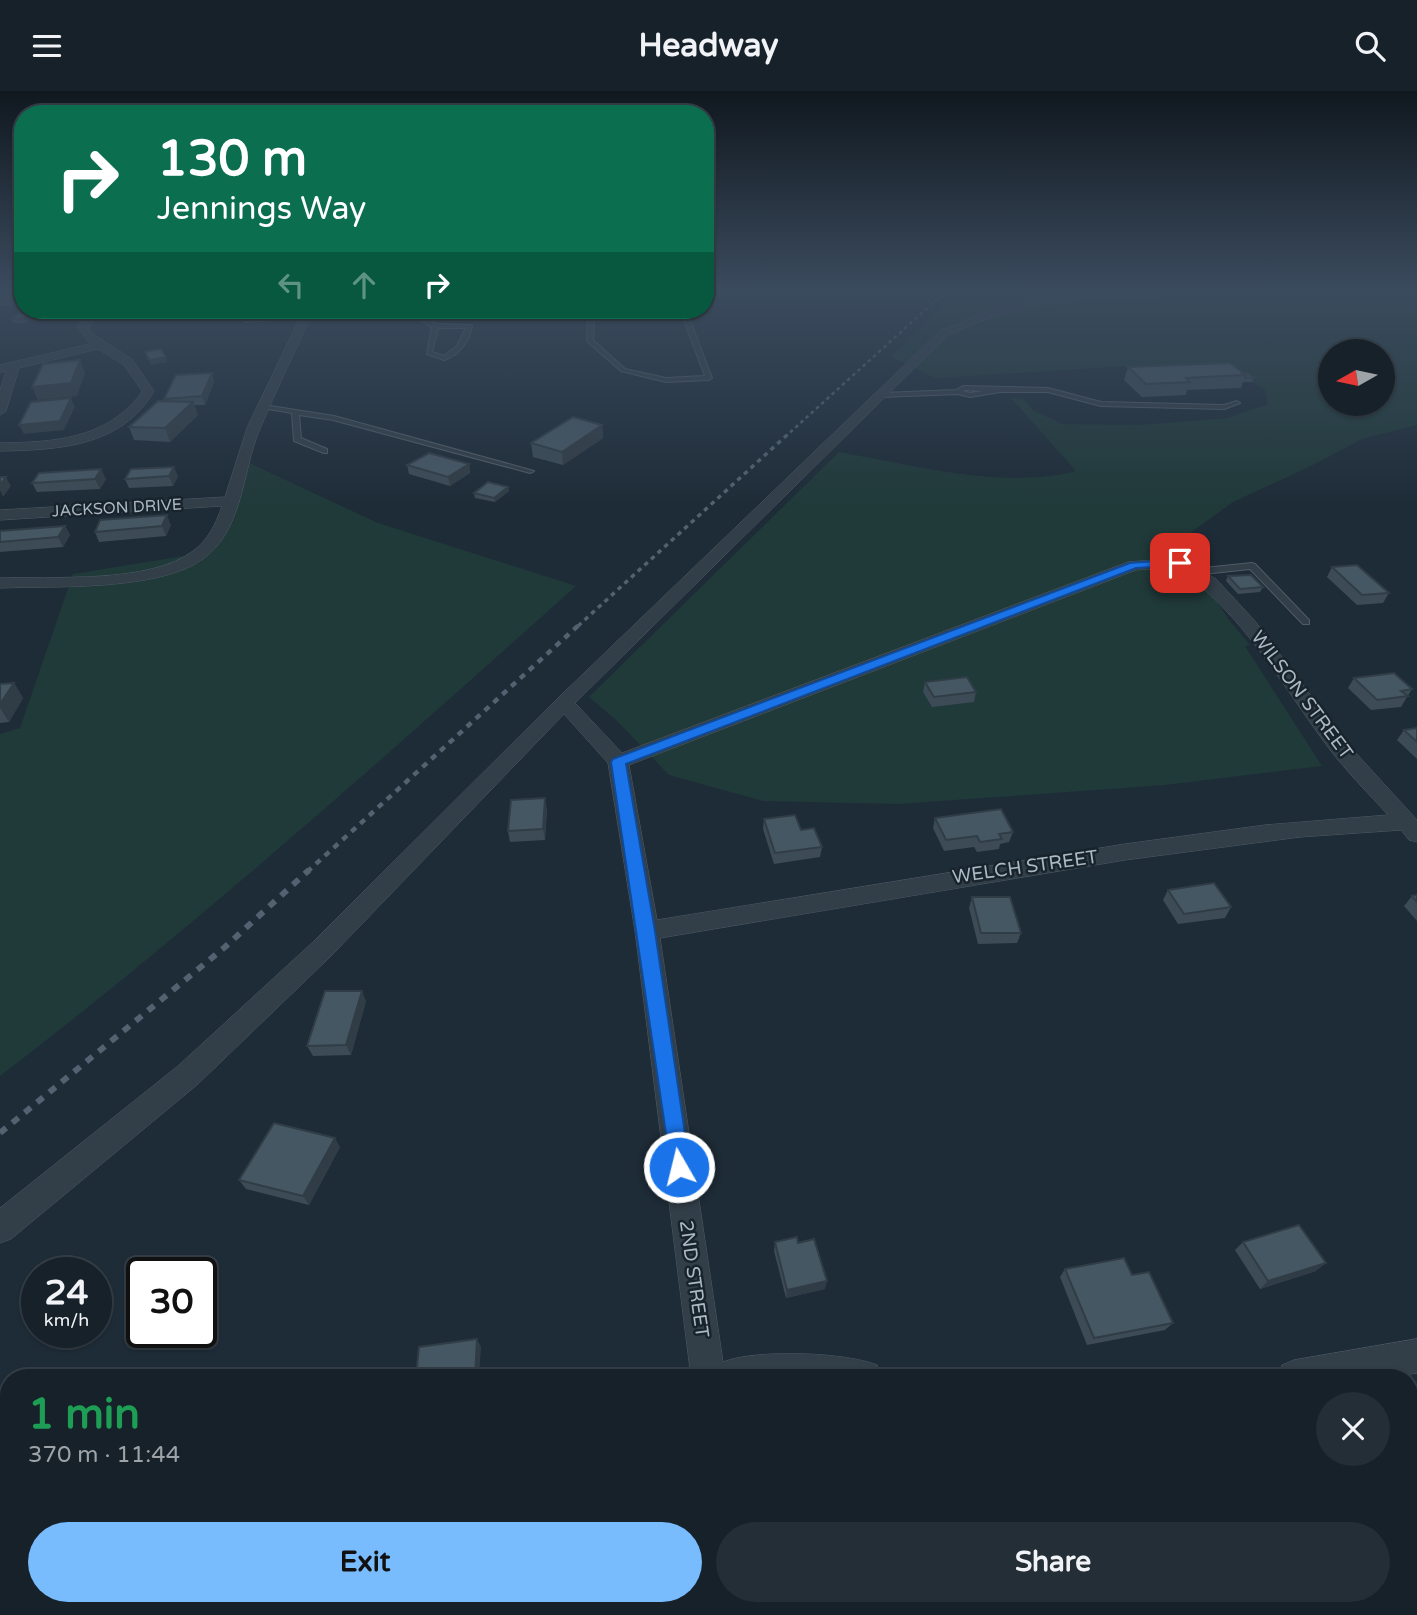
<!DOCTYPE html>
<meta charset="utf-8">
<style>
body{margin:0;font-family:"Varela Round",sans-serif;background:#232e36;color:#f1f3f6;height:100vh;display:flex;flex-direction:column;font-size:26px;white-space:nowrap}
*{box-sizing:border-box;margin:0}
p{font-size:23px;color:#9ea3a8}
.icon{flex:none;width:38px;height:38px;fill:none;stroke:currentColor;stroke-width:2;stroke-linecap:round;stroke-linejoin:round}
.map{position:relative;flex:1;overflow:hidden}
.side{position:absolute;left:0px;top:1278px;width:1418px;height:247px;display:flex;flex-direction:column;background:#16212a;border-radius:28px 28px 0 0;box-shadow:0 2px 5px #0004,0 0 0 2px #353e47}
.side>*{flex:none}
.guide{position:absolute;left:14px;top:14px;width:700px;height:214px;border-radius:28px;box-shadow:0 2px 5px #0004,0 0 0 2px #353e47;background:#0b6e4f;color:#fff;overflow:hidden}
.needle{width:46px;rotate:261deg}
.fabs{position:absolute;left:1318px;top:248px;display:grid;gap:14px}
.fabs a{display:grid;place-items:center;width:77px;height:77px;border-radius:50%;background:#16212a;box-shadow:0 2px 5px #0004,0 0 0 2px #353e47;font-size:35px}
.speed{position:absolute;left:21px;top:1166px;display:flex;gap:14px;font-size:35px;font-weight:700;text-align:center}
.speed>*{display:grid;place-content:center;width:91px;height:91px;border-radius:50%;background:#16212a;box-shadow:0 2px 5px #0004,0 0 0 2px #353e47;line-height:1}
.speed small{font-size:18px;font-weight:400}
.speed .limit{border:4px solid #111;border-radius:10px;background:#fff;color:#111}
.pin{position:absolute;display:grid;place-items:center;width:60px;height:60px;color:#fff;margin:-30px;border-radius:14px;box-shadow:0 4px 10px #0006}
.me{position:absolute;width:77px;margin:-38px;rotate:352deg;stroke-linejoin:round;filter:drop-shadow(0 0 5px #0008)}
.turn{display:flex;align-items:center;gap:24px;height:147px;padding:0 28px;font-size:32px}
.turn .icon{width:91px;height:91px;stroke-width:2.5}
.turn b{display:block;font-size:49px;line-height:60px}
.lanes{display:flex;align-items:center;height:66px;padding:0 28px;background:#0003;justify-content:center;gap:35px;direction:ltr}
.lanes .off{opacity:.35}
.round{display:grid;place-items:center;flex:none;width:74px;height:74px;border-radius:37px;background:#232e36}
.overview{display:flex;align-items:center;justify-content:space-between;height:119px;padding:0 28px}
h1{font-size:42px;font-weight:800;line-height:52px;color:#1e9e55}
.cta{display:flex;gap:14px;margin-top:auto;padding:14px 28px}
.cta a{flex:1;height:80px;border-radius:42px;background:#78bcfe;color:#111;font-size:28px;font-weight:800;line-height:80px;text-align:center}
.cta a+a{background:#232e36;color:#f1f3f6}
header{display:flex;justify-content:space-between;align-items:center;height:91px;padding:0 28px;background:#16212a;font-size:32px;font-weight:800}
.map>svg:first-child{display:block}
</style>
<header><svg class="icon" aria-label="menu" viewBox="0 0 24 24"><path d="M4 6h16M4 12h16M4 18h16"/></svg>Headway<svg class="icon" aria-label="search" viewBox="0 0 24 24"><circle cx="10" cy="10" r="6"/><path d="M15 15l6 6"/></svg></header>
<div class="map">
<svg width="1417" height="1524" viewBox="0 0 1417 1524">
<rect width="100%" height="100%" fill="#1e2c38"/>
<path fill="#203939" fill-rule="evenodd" d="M 956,201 L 1417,201 L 1417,334 L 1362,348 L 1311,375 L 1233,411 L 1178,451 L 1229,529 L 1250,554 L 1245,555 L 1322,675 L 1165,694 L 899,713 L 763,710 L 669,684 L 616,629 L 589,606 L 839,361 C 915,374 1000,399 1076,380 L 1011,307 L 1023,308 L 1033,319 L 1062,333 L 1139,334 L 1228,327 L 1268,313 L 1265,299 L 1230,278 L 1179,274 L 1126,275 L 936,287 L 891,266 ZM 1330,261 L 1382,261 L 1382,313 L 1330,313 Z
M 247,371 L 378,432 L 576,495 C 388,663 200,832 0,985 L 0,643 L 20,637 L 73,483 L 208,461 Z"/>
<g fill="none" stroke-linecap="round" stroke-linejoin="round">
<g stroke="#4f5c66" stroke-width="2">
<path id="lane" d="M 416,219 L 422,219 L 423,226 L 436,233 L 472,234 C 470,249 460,264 444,269 L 427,263 L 432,236 L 418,228 ZM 438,237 L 466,237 L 457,255 L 444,265 L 432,261 Z
M 596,219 L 603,219 L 594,225 L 593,249 L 625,278 L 666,287 L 705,285 L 680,219 L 686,219 L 712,287 L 709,289 L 666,291 L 621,280 L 587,250 L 588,224 Z
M 963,295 L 1048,297 L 1101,311 L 1224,314 L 1237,310 L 1240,312 L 1224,318 L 1101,315 L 1048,301 L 1000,301 L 970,306 L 958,303 L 882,306 L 879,304 L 882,302 L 956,299 ZM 965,299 L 982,300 L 970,302 L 963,300 Z
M 264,314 L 334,325 L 534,380 L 530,382 L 333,329 L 299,324 L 301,347 L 327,358 L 327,362 L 324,362 L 294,350 L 292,322 L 262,317 L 261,316 Z
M 1252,472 L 1255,473 L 1309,529 L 1309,533 L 1303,533 L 1250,478 L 1194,484 L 1190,481 L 1194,478 Z"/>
</g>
<g stroke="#4f5c66" stroke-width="1">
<path id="street" d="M 1084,201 L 1226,201 L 1221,204 C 1125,206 1037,201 948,244 L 575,612 L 622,662 L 1128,471 L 1180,467 L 1216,488 L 1255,530 L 1344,649 L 1417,729 L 1417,751 L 1409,749 L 1401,739 L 1300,746 L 1125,769 L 660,847 L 723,1271 C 755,1258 845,1261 877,1274 L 882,1286 L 691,1286 L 635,840 L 608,672 L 564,623 L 331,865 L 198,993 L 11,1148 L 0,1152 L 0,1117 L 178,975 L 313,851 L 557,608 L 940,240 L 1005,214 ZM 1177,477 C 1242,521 1281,593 1328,656 C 1346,680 1368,702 1388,724 L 1265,734 L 1125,753 L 657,829 L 629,674 L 1136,479 Z
M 92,219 L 103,219 L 89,236 L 91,242 L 132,268 L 154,300 C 122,356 57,359 0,360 L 0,352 C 53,351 104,349 140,304 L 142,300 L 124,274 L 98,258 L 19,277 L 6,320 L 0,324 L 0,299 L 6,280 L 0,282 L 0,274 L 90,253 L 77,236 Z
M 304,219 L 314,219 C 296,259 276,299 259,340 C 242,382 243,439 203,468 C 159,500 55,495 0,497 L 0,487 C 53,485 150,493 193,460 C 208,449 216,433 222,415 L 0,429 L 0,419 L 225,406 L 247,337 Z
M 1417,1248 L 1417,1282 L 1392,1286 L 1277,1286 L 1282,1274 L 1294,1269 Z
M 0,1423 L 9,1423 L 9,1461 L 0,1461 Z
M 666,1516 L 706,1516 L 705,1524 L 665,1524 Z"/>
</g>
<g stroke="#4f5c66" stroke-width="2">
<path id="secondary" d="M 23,203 L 23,213 L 0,214 L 0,204 Z"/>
</g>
<use href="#lane" fill="#323e48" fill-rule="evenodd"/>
<use href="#street" fill="#323e48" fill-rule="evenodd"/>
<use href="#secondary" fill="#404d5b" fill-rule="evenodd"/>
<path stroke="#536270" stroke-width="2.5" stroke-dasharray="3.5 3.5" stroke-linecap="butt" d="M 785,346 L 945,201"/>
<path stroke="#536270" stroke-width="3.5" stroke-dasharray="4.5 4.5" stroke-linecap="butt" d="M 578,535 L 787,344"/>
<path stroke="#536270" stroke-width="4.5" stroke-dasharray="6 6" stroke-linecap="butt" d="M 307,781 L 580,533"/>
<path stroke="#536270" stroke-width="6" stroke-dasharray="8 8" stroke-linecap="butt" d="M 0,1042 L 225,856 L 309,779"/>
</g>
<path fill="#3c4b56" d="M 198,219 L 222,219 L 219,222 L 199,222 Z
M 244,219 L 279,219 L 280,223 L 278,228 L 266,231 L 244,232 L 242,225 Z
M 421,219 L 457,219 L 456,224 L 422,225 Z
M 458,219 L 494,219 L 494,224 L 459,226 Z
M 37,224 L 26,232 L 13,232 L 11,228 Z
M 1128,276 L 1243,282 L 1254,286 L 1252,291 L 1243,291 L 1241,297 L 1187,299 L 1186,304 L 1142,306 L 1124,289 Z
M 212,282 L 214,291 L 205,314 L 194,314 L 198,324 L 170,351 L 134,349 L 129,336 L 165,310 L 164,308 Z
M 602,334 L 603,347 L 563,374 L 533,366 L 531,352 Z
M 469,373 L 470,382 L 450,395 L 409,383 L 407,374 Z
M 178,385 L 173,395 L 129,397 L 125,388 Z
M 106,388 L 100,398 L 37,401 L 32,392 Z
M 508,396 L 509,400 L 495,411 L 475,407 L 474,402 Z
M 171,434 L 166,445 L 99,451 L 95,441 Z
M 65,435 L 70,444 L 63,456 L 0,461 L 0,440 Z
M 1332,476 L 1389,502 L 1383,512 L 1357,514 L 1327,486 Z
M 1228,485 L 1263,496 L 1260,501 L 1238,503 L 1226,490 Z
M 1354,587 L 1412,598 L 1401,616 L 1371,619 L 1348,597 Z
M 925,591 L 976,601 L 974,611 L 932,616 L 923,601 Z
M 14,592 L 23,607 L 9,631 L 0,632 L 0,593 Z
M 1417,637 L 1417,668 L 1397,649 L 1404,639 Z
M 547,718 L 545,749 L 510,751 L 508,740 Z
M 935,727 L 1013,741 L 1009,751 L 1000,753 L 999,758 L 977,761 L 974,756 L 944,760 L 933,737 Z
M 764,728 L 801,739 L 822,756 L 820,766 L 774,773 L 763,738 Z
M 1168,799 L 1231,816 L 1225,827 L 1178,833 L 1163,809 Z
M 1417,804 L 1417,830 L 1404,815 L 1412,805 Z
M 972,806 L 1021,842 L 1017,852 L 978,853 L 969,817 Z
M 366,910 L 351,964 L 313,965 L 307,955 Z
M 340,1056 L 309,1114 L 246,1098 L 239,1089 Z
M 775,1151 L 798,1152 L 825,1198 L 786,1207 L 774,1160 Z
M 1243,1151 L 1316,1180 L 1260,1198 L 1235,1159 Z
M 1065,1178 L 1132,1184 L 1173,1232 L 1165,1239 L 1087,1254 L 1060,1186 Z
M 1417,1385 L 1417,1470 L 1409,1471 L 1409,1386 Z"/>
<path fill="#313d46" d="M 276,219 L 279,219 L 280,223 L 278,228 L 266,231 L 264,223 Z
M 35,220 L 37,224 L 26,232 L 24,228 Z
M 166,266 L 167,271 L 151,274 L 149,269 Z
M 80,269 L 85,282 L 77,305 L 38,309 L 32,296 Z
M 212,282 L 214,291 L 205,314 L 202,305 Z
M 71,307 L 75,316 L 64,339 L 24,343 L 19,334 Z
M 193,311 L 198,324 L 170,351 L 165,337 Z
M 602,334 L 603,347 L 563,374 L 562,361 Z
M 469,373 L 470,382 L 450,395 L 448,386 Z
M 174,376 L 178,385 L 173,395 L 169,385 Z
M 101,378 L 106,388 L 100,398 L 95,388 Z
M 6,386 L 11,395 L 3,406 L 0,399 L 0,394 Z
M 508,396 L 509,400 L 495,411 L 494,407 Z
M 167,424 L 171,434 L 166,445 L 162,435 Z
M 65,435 L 70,444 L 63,456 L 58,446 Z
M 14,592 L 23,607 L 9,631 L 0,617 L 0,613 Z
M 545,707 L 547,718 L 545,749 L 543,738 Z
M 362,900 L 366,910 L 351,964 L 346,954 Z
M 335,1047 L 340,1056 L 309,1114 L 303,1105 Z
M 1326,1172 L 1316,1180 L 1260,1198 L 1268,1190 Z
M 827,1190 L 825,1198 L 786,1207 L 787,1199 Z
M 477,1248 L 481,1256 L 479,1286 L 475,1286 Z"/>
<path fill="#465764" stroke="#313d46" stroke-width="2" d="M 244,219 L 276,219 L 276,220 L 264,223 L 242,225 Z
M 22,220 L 35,220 L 24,228 L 11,228 Z
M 161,258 L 166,266 L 149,269 L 145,261 Z
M 80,269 L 71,292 L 32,296 L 43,273 Z
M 1230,272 L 1246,284 L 1186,287 L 1190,291 L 1146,293 L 1128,276 Z
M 212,282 L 202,305 L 164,308 L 176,284 Z
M 1243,282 L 1247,282 L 1254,286 L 1245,287 L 1246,284 Z
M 71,307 L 60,330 L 19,334 L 31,311 Z
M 158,310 L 193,311 L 165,337 L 129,336 Z
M 573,326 L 602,334 L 562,361 L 531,352 Z
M 429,362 L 469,373 L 448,386 L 407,374 Z
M 174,376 L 169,385 L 125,388 L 131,378 Z
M 101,378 L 95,388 L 32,392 L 39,382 Z
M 0,386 L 6,386 L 0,394 Z
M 488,391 L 508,396 L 494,407 L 474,402 Z
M 167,424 L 162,435 L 95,441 L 100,429 Z
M 65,435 L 58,446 L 0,451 L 0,440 Z
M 1357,474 L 1389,502 L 1362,504 L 1332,476 Z
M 1251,484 L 1263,496 L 1240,498 L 1228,485 Z
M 1394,582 L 1412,598 L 1401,600 L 1408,605 L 1377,609 L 1354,587 Z
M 967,586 L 976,601 L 934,606 L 925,591 Z
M 14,592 L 0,613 L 0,593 Z
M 1417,637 L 1417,651 L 1404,639 Z
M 545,707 L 543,738 L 508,740 L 511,709 Z
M 1001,718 L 1013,741 L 999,743 L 1002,748 L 980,751 L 977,745 L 946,749 L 935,727 Z
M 795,724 L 801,739 L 814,737 L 822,756 L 775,762 L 764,728 Z
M 1214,792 L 1231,816 L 1184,823 L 1168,799 Z
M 1417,804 L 1417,811 L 1412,805 Z
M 972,806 L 1010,806 L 1021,842 L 981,842 Z
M 325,900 L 362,900 L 346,954 L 307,955 Z
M 274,1032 L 335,1047 L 303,1105 L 239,1089 Z
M 1299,1134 L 1326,1172 L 1268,1190 L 1243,1151 Z
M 797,1146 L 798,1152 L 814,1148 L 827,1190 L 787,1199 L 775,1151 Z
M 1124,1167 L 1132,1184 L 1149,1181 L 1173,1232 L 1094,1247 L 1065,1178 Z
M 477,1248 L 475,1286 L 416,1286 L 419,1256 Z
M 1417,1385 L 1417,1466 L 1410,1467 L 1409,1464 L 1409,1386 Z"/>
<linearGradient id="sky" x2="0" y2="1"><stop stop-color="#10181f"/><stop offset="0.48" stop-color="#3b4b5e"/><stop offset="1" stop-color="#3b4b5e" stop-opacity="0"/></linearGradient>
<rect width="1417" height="415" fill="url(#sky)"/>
<path fill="#1a73e8" stroke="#114b97" stroke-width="2" d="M 1180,468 L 1184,469 L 1184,474 L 1136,477 L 626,673 L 655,840 L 690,1076 L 687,1083 L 679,1086 L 672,1083 L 611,671 L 613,668 L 1130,472 Z"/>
<g text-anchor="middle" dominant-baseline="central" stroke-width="5" stroke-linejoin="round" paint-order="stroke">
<g font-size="16" fill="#acb9c5" stroke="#18232c">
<text transform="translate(117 417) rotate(-3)">JACKSON DRIVE</text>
</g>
<g font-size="19" fill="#acb9c5" stroke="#18232c">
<text transform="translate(1302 604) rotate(53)">WILSON STREET</text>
<text transform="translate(1025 776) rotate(-8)">WELCH STREET</text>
<text transform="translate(694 1188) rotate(82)">2ND STREET</text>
</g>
</g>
</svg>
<div class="fabs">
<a><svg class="needle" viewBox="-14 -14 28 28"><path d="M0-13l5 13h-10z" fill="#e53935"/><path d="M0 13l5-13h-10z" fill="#9ea3a8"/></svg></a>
</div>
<div class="speed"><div>24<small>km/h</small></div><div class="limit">30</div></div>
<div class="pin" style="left:1180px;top:472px;background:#d93025"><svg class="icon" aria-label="arrive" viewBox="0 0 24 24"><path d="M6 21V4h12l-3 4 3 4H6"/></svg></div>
<svg class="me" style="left:679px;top:1076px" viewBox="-20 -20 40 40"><circle r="17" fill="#1a73e8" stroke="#fff" stroke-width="3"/><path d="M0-11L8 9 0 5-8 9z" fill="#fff"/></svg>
<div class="guide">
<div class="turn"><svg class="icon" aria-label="right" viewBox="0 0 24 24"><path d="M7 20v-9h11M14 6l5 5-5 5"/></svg><div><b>130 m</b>Jennings Way</div></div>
<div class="lanes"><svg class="icon off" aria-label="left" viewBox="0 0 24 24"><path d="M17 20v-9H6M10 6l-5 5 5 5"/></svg><svg class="icon off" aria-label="ahead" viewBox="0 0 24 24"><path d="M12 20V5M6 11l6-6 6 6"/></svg><svg class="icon" aria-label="right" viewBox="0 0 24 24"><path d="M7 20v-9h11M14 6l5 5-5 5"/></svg></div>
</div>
<section class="side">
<div class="overview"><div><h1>1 min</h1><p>370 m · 11:44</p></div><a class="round"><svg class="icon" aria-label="close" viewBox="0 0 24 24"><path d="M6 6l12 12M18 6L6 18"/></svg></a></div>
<div class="cta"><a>Exit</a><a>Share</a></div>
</section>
</div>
